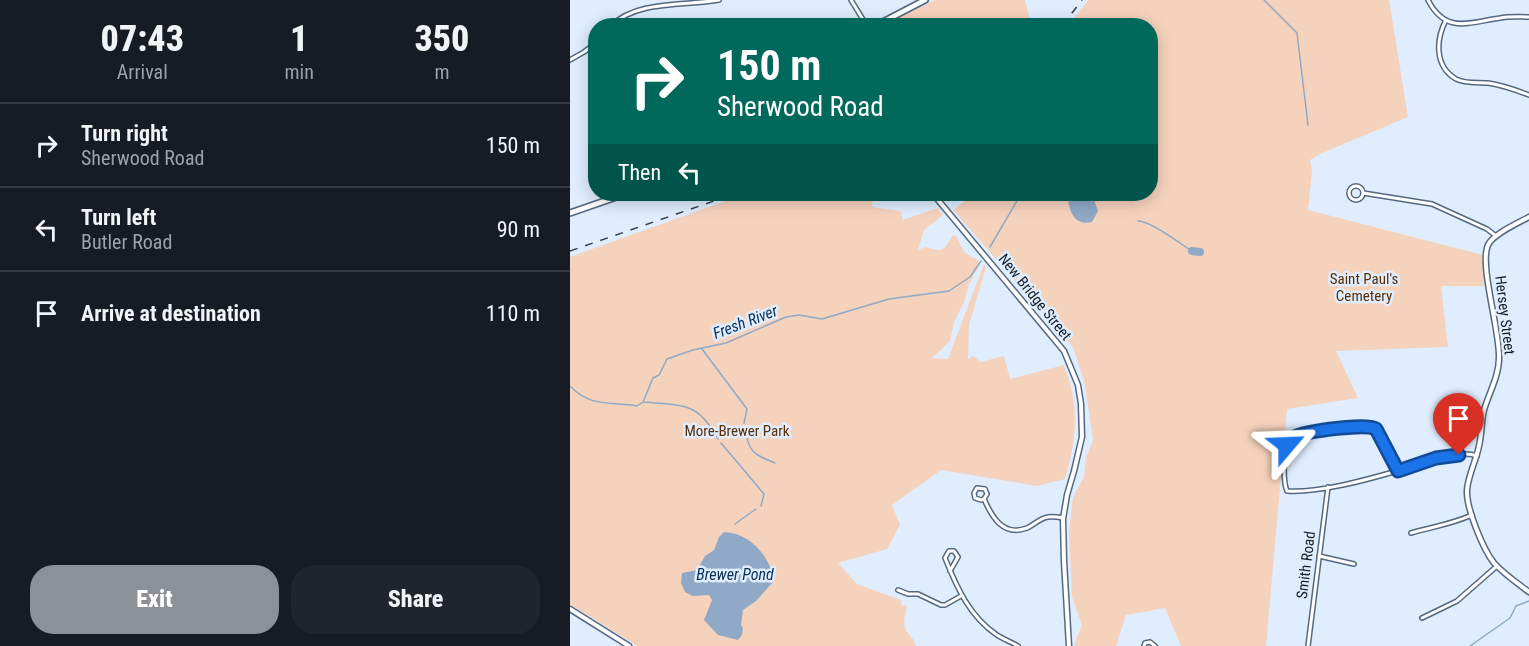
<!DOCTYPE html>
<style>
body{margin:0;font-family:"Roboto Condensed",sans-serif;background:#20242c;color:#f1f3f6;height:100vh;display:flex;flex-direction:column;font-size:22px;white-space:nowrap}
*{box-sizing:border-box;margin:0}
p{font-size:20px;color:#9ea1a6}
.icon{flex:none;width:33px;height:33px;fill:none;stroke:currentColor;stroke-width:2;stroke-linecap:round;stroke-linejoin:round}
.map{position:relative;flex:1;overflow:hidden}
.drawer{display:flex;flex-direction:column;background:#171b24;width:570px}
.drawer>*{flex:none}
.banner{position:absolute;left:18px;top:18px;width:570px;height:183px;border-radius:24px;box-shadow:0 3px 15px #0003;background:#00695c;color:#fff;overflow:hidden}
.pin{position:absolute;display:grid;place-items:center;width:51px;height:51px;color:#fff;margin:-62px -26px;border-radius:50% 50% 50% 0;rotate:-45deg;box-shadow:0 0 6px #0007}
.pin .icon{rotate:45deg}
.me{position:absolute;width:66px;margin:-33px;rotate:64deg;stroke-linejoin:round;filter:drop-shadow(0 0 4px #0008)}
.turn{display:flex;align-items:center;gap:21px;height:126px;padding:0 30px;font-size:27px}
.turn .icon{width:78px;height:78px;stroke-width:2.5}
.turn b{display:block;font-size:42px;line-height:51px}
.then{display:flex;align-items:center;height:57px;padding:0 30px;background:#0003;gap:12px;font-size:22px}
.eta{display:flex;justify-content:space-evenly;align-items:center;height:102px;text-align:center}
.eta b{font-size:36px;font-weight:800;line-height:42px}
.primary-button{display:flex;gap:12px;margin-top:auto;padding:12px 30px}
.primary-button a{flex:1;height:69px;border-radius:24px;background:#8c9099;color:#fff;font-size:24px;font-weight:800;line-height:69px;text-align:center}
.primary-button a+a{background:#20242c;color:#f1f3f6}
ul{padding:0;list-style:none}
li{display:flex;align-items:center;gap:18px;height:84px;padding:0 30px;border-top:2px solid #363941}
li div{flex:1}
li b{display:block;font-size:22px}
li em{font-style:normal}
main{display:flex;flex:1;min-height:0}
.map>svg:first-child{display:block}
</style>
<main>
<section class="drawer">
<div class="eta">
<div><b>07:43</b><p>Arrival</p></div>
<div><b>1</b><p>min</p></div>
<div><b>350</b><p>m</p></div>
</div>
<ul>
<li><svg class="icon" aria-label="right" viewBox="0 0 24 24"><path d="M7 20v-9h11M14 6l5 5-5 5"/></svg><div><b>Turn right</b><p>Sherwood Road</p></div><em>150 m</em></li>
<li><svg class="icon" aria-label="left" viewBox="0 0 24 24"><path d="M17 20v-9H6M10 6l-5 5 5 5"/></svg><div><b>Turn left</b><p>Butler Road</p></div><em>90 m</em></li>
<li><svg class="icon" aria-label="arrive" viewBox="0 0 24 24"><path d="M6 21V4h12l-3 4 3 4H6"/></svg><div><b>Arrive at destination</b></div><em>110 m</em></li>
</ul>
<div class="primary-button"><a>Exit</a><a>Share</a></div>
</section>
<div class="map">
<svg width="959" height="646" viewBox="0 0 959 646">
<rect width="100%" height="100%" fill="#dfedfe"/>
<path fill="#f5d2bc" d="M 365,0 L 455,0 L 461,25 L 331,25 L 328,18 Z
M 518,0 L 819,0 L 838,117 L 750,154 L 740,160 L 742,171 L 738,210 L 913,255 L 914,286 L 871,286 L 878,347 L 766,351 L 788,398 L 717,409 L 696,646 L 611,646 L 595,608 L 556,615 L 546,646 L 505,646 L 505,642 L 512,625 L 502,597 L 499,531 L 503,497 L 514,477 L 516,458 L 523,440 L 515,385 L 505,353 L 502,346 L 383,210 L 404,194 L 580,194 L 580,26 L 499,25 Z
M 175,194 L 303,194 L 302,207 L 330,211 L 333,220 L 367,208 L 373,215 L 354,230 L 348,250 L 356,247 C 373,253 374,250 383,235 L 386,236 L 395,253 L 411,262 L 399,284 L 394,302 L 384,322 L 380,341 L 362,358 L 378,359 L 414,264 L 416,267 L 399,325 L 398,359 L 403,356 L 411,362 L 434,356 L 440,379 L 494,365 C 510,407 507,437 495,479 L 467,486 L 371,470 L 322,505 L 330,525 L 317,549 L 268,563 L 287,584 L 331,600 L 332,606 L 337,605 C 336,613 332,622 336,630 C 339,636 344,638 346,646 L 67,646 L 0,604 L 0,257 Z"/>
<path fill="#8fa9c6" d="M 498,194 L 522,194 L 528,211 L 522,222 C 503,227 498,208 498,194 Z
M 154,532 C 180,533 200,556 204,581 L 186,601 L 173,610 L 171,625 L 173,628 L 172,635 L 168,640 L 148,635 L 134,620 L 142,600 L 139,595 L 123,596 L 115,592 L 111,583 L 112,573 L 127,570 L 135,556 L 144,550 L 149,537 Z"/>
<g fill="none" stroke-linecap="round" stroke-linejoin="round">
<path stroke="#8fa9c6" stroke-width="1.5" d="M 694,0 L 727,33 L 738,125
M 491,194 L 499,198
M 568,221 C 579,220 610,243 620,250
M 420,247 L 451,194
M 132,349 L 177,409 L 174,423
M 0,386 C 21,408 39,401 67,406 L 73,402 L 83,378 L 89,375 L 97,359 L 123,350 L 156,343 L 216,317 L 229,315 L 252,319 L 319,299 L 379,291 L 400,277 L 411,261
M 74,402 C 114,406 127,401 148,439
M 175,427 C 178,452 183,454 205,463
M 151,443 L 194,494 L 191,506
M 165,524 L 186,509
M 900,646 L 940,618 L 946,606 L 959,601"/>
<path stroke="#8fa9c6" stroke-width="8" d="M 622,251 L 630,252"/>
<g stroke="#546981" stroke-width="6">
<path id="minor" d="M 281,0 L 297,26
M 858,0 C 876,35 900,22 930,18 C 940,16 949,17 959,17
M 876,20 C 866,39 864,66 886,79 C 895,84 909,82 918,83 C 932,85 946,90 959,95
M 41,26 C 67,0 114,6 149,0
M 0,60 L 14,52 L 26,43
M779 193a7 7 0 1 1 14 0a7 7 0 1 1-14 0Z
M 793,193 L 862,204 L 917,229 L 926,236
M 828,471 L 806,429 C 792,421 742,433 725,436 C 722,438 720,440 718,443 C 713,451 713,482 717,491 C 749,493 796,480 827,471 C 847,466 888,448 907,456
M 414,499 L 411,500 L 405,498 L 404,493 L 407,488 L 415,489 L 417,494 L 414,499 C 422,517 433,537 457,528 C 464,525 470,518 478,517 C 483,516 488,517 493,518
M 841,533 C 862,527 882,524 902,515
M 749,556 L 784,564
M 380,571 L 388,557 L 384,551 L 379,551 L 375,558 C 387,588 400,617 427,635 C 433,639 441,642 448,646
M 328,590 L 338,594 L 348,594 L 371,605 L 375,605 L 391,596
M 852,618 L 887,601 L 927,566
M 574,646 L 575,643 L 580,642 L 585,646
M 738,646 L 758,487"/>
</g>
<g stroke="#546981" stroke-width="7">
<path id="tertiary" d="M 363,194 L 494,351 L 508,385 L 511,404 L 512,437 L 504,471 L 497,495 L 493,519 L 494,561 L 499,646
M 959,217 C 948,223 923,234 918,245 C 909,265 930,330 929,358 C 929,376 919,393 914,410 C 911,422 912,434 909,446 C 906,461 898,476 897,490 C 896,508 913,549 924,563 C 934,574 947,583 959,592
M 0,609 L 59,646"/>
</g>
<g stroke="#546981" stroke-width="8">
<path id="secondary" d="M 305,26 L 355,0
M 0,213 L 55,194"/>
</g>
<use href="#minor" stroke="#fff" stroke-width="3"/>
<use href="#tertiary" stroke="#fff" stroke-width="4"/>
<use href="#secondary" stroke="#fff" stroke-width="4.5"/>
<path stroke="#37404b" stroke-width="1.5" stroke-dasharray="8 8" stroke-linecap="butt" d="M 492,26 L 512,0
M 0,251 L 164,194"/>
</g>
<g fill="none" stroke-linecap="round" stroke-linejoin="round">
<g stroke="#114b97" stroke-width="15">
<path id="route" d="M 717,445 C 719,441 722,438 727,436 C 739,431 795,423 806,429 L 828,471 L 866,458 L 889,455"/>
</g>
<use href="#route" stroke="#1a73e8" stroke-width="10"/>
</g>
<g text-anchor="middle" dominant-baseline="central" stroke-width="5" stroke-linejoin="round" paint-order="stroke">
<g font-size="15" fill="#5a2e07" stroke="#dfedfe">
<text x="794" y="279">Saint Paul's<tspan x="794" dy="17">Cemetery</tspan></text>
<text x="167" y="431">More-Brewer Park</text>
</g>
<g font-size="15" fill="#161f28" stroke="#dfedfe">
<text transform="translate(465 297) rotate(51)">New Bridge Street</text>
<text transform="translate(935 315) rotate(83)">Hersey Street</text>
<text transform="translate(736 565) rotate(-83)">Smith Road</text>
</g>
<g font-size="16" font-style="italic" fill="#072f55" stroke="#dfedfe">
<text transform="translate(175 322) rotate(-21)">Fresh River</text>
<text x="165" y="574">Brewer Pond</text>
</g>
</g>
</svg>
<div class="pin" style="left:889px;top:455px;background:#d93025"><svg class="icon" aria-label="arrive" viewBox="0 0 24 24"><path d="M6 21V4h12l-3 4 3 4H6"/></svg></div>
<svg class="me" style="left:717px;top:445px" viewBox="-20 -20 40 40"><path d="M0-17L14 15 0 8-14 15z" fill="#1a73e8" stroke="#fff" stroke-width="4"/></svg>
<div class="banner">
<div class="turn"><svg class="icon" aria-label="right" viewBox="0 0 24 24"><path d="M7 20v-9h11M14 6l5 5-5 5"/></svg><div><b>150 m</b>Sherwood Road</div></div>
<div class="then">Then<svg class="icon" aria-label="left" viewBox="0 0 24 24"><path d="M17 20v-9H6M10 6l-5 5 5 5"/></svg></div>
</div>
</div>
</main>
